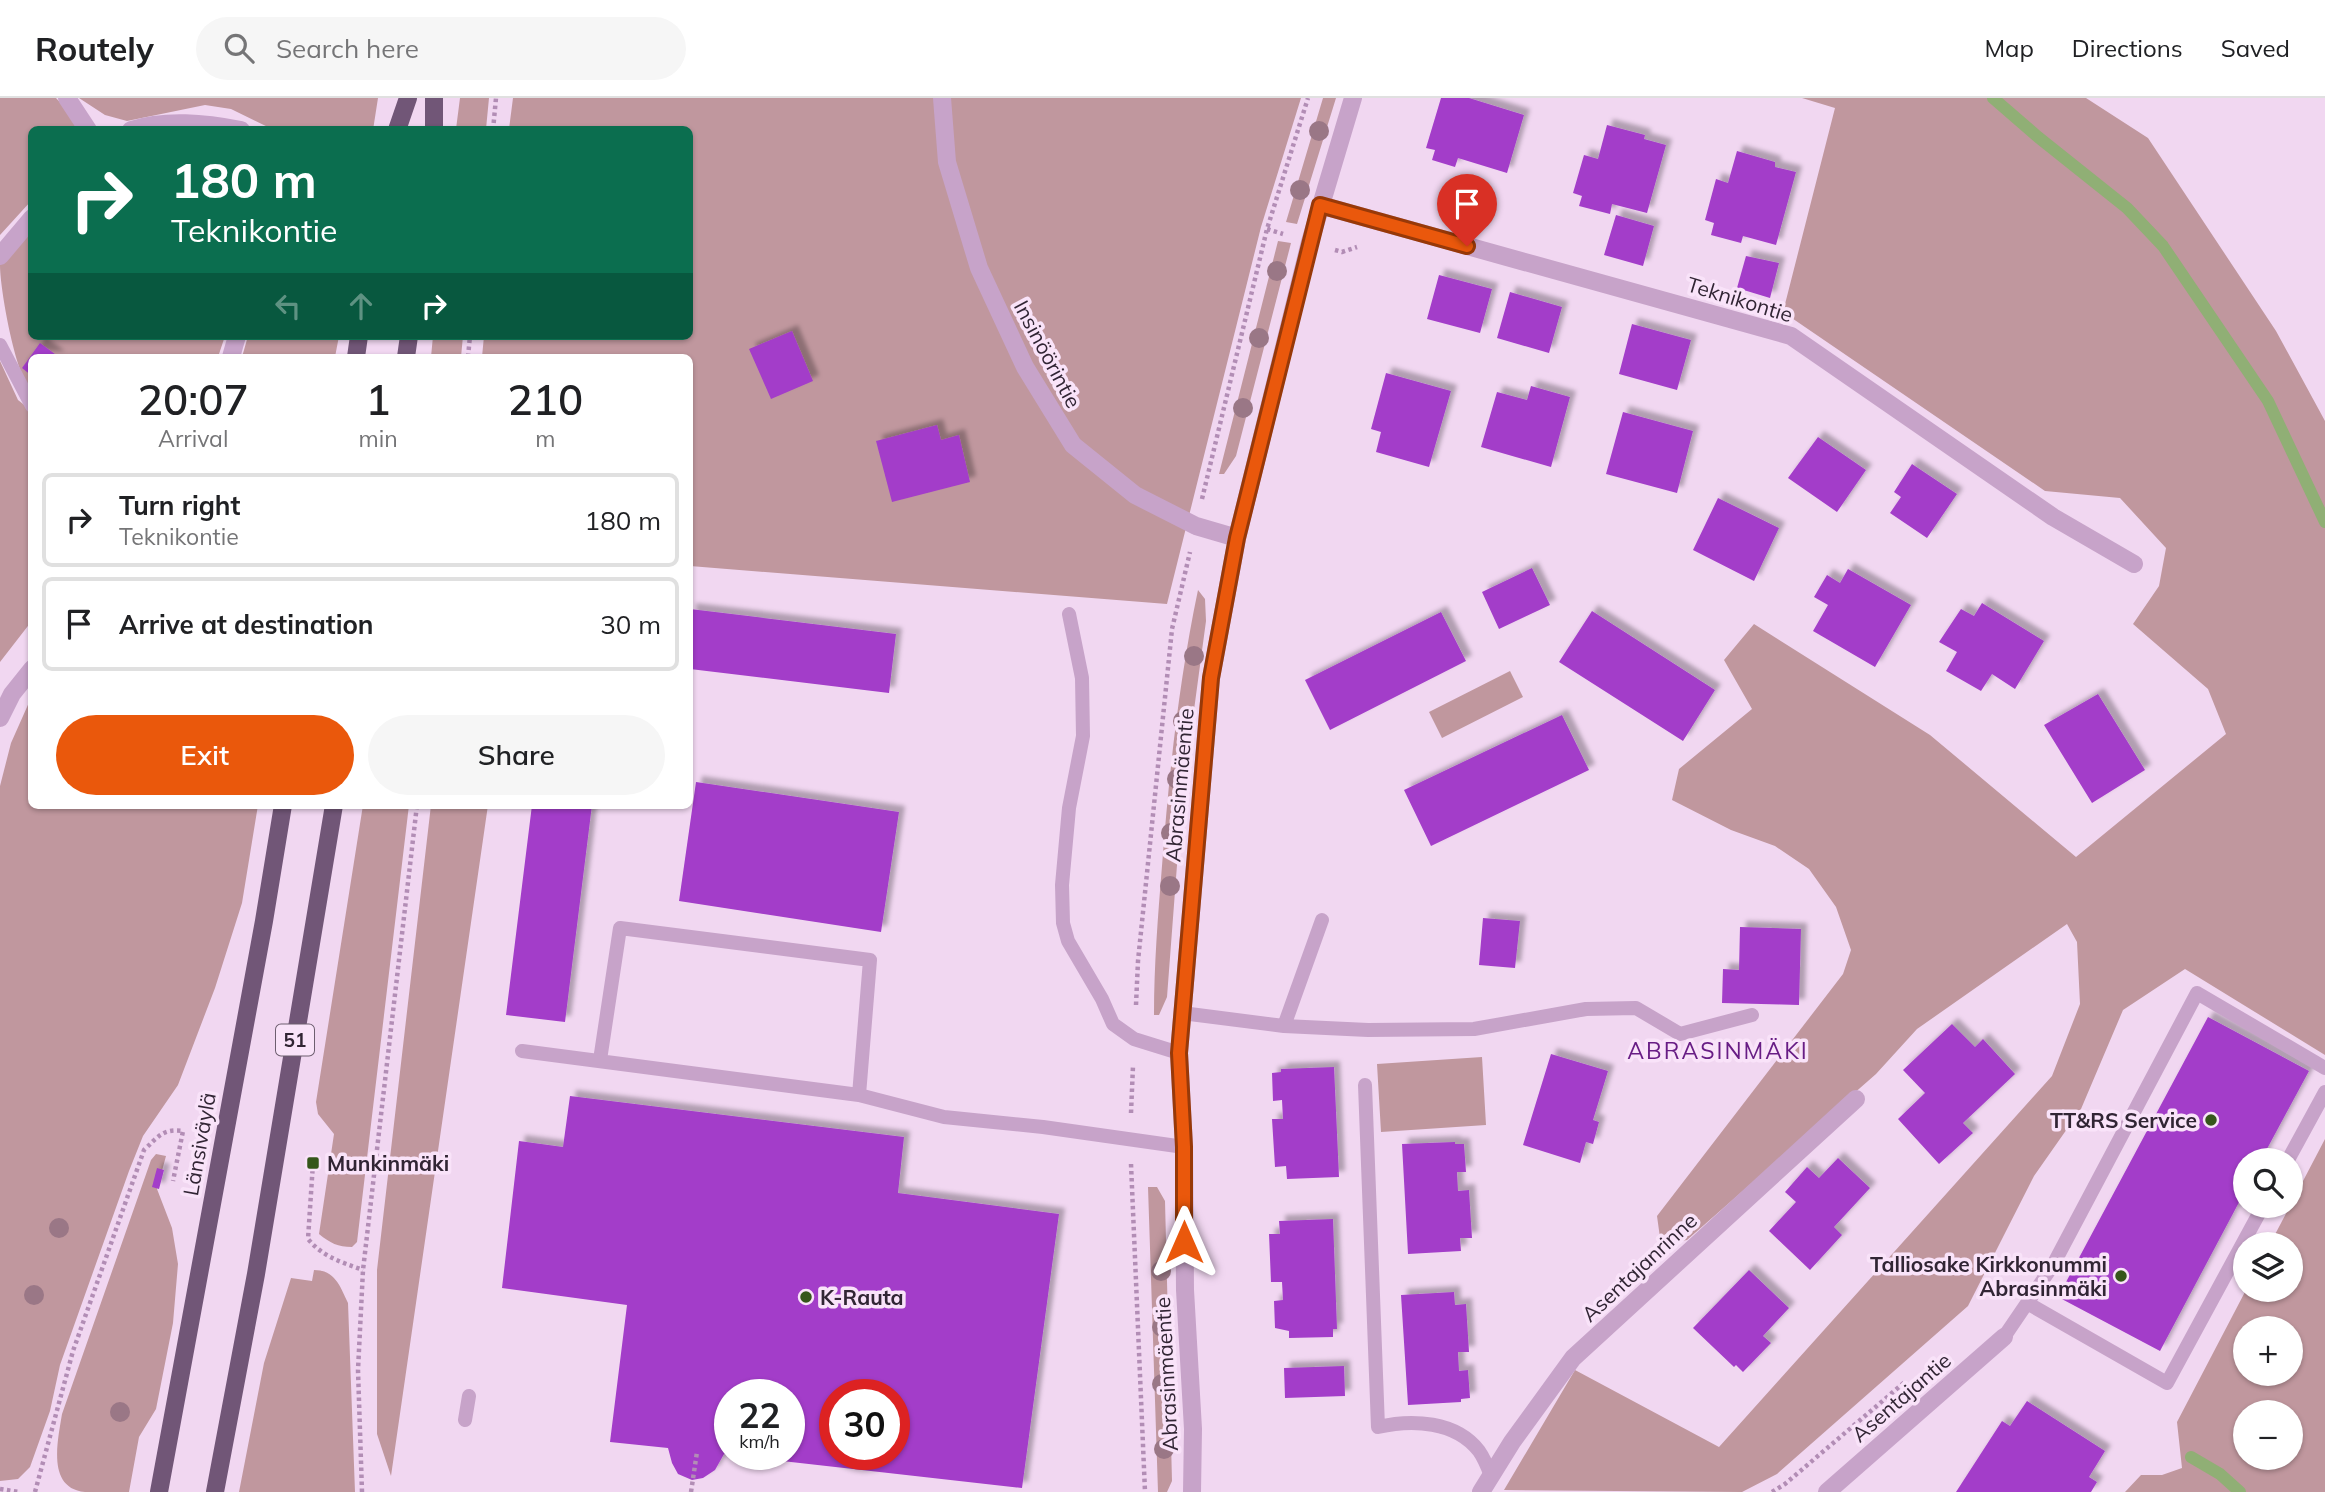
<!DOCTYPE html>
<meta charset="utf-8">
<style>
body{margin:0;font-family:Mulish,sans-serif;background:#f6f6f6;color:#202124;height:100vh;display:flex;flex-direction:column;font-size:26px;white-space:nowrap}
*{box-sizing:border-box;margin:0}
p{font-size:23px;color:#757577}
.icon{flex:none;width:38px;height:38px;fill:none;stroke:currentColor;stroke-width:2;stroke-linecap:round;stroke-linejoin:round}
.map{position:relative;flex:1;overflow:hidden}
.panel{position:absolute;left:28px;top:256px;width:665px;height:455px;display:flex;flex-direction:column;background:#fff;border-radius:10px;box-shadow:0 2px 5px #0004}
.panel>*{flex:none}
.banner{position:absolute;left:28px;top:28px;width:665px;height:214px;border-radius:10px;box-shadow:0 2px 5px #0004;background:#0b6e4f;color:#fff;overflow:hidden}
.tools{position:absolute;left:2233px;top:1050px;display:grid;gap:14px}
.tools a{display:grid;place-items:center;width:70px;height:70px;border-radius:50%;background:#fff;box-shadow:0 2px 5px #0004;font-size:35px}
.speed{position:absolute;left:714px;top:1281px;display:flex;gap:14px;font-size:35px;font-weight:700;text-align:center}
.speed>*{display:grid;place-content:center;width:91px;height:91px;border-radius:50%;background:#fff;box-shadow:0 2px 5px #0004;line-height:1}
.speed small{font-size:18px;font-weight:400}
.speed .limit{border:10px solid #d22;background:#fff;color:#111}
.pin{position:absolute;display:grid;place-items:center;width:60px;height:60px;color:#fff;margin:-72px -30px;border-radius:50% 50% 50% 0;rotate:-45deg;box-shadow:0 0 7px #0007}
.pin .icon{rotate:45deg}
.me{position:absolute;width:77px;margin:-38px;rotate:0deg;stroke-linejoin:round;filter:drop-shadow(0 0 5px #0008)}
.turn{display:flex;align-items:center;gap:24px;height:147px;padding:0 28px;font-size:32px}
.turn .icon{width:91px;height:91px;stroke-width:2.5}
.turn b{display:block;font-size:49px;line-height:60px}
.lanes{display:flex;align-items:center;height:66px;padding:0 28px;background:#0003;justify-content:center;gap:35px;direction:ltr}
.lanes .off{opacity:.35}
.eta{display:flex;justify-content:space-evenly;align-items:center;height:119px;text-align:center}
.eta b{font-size:42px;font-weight:600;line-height:49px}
.button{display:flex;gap:14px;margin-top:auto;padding:14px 28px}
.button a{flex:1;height:80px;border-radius:42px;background:#ea580c;color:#fff;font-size:28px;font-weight:600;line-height:80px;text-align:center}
.button a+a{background:#f6f6f6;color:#202124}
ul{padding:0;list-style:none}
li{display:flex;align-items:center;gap:21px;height:94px;margin:0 14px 10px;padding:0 14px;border:4px solid #e0e0e0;border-radius:10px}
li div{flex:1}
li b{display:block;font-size:26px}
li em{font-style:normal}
header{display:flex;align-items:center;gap:42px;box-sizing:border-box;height:98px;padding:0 35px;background:#fff;border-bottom:2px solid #e0e0e0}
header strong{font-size:33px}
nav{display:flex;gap:38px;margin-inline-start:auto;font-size:24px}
.search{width:490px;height:63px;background:#f6f6f6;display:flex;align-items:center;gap:18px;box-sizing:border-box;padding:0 24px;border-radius:38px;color:#757577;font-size:26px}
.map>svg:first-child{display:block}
</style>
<header>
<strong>Routely</strong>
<div class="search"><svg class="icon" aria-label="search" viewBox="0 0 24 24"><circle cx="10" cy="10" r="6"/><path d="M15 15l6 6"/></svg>Search here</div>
<nav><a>Map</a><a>Directions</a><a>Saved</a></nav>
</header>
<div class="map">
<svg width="2325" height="1394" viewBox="0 0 2325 1394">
<defs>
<filter id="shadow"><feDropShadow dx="6" dy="-6" stdDeviation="2" flood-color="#0004"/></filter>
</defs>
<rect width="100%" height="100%" fill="#f1d7f1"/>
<path fill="#c0979e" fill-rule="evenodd" d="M 0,0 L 56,0 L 78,24 L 80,31 L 32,32 L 31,103 L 0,137 Z
M 79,0 L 378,0 L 373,32 L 272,31 L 231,11 L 205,7 L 127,23 L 105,17 Z
M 460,0 L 489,0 L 486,31 L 456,31 Z
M 513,0 L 1301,0 L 1261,129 L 1167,506 L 690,468 L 690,259 L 482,259 L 484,238 L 690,238 L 690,32 L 509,31 Z
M 1323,0 L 1336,0 L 1297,126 L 1286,124 Z
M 1802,0 L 2086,0 L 2148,40 L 2276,233 L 2325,323 L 2325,957 L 2185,871 L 2123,912 L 2081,1011 L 2034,1078 L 1968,1208 L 1777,1376 L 1742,1394 L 1504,1392 L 1575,1272 L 1719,1349 L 2052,978 L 2080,906 L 2077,844 L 2067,826 L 1917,931 L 1876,976 L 1687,1142 L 1661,1147 L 1657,1118 L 1843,876 L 1851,852 L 1836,809 L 1809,771 L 1775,748 L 1731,732 L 1672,702 L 1679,671 L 1752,611 L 1724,562 L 1754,526 L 1930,637 L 2076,759 L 2226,636 L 2208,591 L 2133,526 L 2159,488 L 2166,450 L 2120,400 L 2045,393 L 1783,214 L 1835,10 Z
M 31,129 L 32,238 L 225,238 L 218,259 L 32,259 L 31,294 C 15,275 0,191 0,167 C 3,158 24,138 31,129 Z
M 1278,143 L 1291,145 L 1236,358 L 1224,376 L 1219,376 Z
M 248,238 L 339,238 L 335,259 L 242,259 Z
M 433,238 L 463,238 L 461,259 L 431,259 Z
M 0,263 L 18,302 L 32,313 L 31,524 L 0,564 Z
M 1198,492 L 1205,501 L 1206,523 L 1182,701 L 1167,899 L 1159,917 L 1154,917 C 1154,867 1158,817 1162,768 C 1169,675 1179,583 1198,492 Z
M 1510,573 L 1523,599 L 1442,640 L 1429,614 Z
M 31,600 L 32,707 L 258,707 L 242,805 L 215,890 L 178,987 L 143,1038 L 129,1073 L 60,1267 L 50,1313 L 30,1369 L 18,1381 L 0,1383 L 0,688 L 11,645 Z
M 363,707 L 409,707 L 357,1144 L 352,1149 C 338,1149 330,1145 319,1136 L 334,1036 L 318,1016 L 316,1004 Z
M 431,707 L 488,707 L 391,1378 L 377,1336 L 377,1172 Z
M 1482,959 L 1486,1027 L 1381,1034 L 1377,966 Z
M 2325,1041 L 2325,1394 L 2125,1394 L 2141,1377 L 2162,1377 L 2182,1370 L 2177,1324 L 2246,1192 L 2291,1192 L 2291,1146 L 2270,1146 ZM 2245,1230 L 2291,1230 L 2291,1276 L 2245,1276 ZM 2245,1314 L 2291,1314 L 2291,1360 L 2245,1360 Z
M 156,1056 L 166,1058 L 157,1091 L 172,1130 L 178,1166 L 173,1225 L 156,1311 L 139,1339 L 129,1394 C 114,1394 99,1394 85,1394 C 46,1390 58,1342 62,1316 L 151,1062 Z
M 1148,1089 L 1157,1089 L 1165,1103 L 1172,1383 L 1167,1394 L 1158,1394 Z
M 314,1172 C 335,1172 340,1188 348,1205 L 355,1394 L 239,1394 L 264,1265 L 291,1180 L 312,1183 Z"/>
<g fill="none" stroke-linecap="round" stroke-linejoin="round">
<path stroke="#90af75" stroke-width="12" d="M 1993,0 L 2038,39 L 2127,110 L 2163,148 L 2268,303 L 2325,424
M 2191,1359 L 2220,1376 L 2240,1394"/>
</g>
<path fill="#a33dc9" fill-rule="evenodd" filter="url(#shadow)" d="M 1441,0 L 1469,0 L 1524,17 L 1507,75 L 1458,60 L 1455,69 L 1432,62 L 1435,52 L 1426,50 Z
M 1607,27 L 1645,37 L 1644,41 L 1666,47 L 1647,115 L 1612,106 L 1610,116 L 1579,108 L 1582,98 L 1573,95 L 1584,57 L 1598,61 Z
M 1737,53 L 1775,64 L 1775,69 L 1796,74 L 1776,147 L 1743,138 L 1741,145 L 1711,137 L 1714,125 L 1705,122 L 1716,81 L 1728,85 Z
M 1616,117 L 1654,128 L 1643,168 L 1604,157 Z
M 1746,158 L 1779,165 L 1770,200 L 1737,190 Z
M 1439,177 L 1492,191 L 1480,235 L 1427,221 Z
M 1510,194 L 1562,209 L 1549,255 L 1497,240 Z
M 1632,226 L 1691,242 L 1677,292 L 1619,276 Z
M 792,233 L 813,283 L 771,301 L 749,251 Z
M 40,245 L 59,259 L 32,259 L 32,278 L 22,270 Z
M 1386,275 L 1451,293 L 1429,369 L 1376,354 L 1381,334 L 1371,331 Z
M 1531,288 L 1570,299 L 1551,369 L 1481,349 L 1497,294 L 1527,302 Z
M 1623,314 L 1693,333 L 1677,395 L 1606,376 Z
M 937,327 L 941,342 L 959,337 L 970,384 L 892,404 L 876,343 Z
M 1818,339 L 1866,372 L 1837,414 L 1788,380 Z
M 1912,366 L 1957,396 L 1927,440 L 1890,415 L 1901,399 L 1894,394 Z
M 1718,400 L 1779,430 L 1754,483 L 1693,452 Z
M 1532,470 L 1550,507 L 1499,531 L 1482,494 Z
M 1848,471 L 1911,507 L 1875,569 L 1813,533 L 1828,507 L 1814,499 L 1827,477 L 1840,485 Z
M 1982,505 L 2044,543 L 2015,591 L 1992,576 L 1981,593 L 1946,573 L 1957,554 L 1939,544 L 1961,511 L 1974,518 Z
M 690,511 L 896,536 L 889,595 L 690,571 Z
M 1592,513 L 1715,592 L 1683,643 L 1559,564 Z
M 1441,514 L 1466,563 L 1330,632 L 1305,582 Z
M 2098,596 L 2145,672 L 2092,705 L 2044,627 Z
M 1562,617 L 1589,672 L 1431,748 L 1404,692 Z
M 696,684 L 899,714 L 881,834 L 679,803 Z
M 532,707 L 592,707 L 565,924 L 506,917 Z
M 1483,820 L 1520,823 L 1515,870 L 1479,867 Z
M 1740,829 L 1801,831 L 1799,907 L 1722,905 L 1723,871 L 1739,872 Z
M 2208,919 L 2309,973 L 2261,1062 L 2245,1062 L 2245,1093 L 2160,1253 L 2058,1199 Z
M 1952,926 L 1975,949 L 1983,941 L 2015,976 L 1963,1025 L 1973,1035 L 1939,1066 L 1898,1021 L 1925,995 L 1903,972 Z
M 1551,956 L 1608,973 L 1593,1022 L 1599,1024 L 1593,1046 L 1586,1044 L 1580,1065 L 1523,1047 Z
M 1334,969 L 1339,1079 L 1287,1081 L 1286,1068 L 1275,1069 L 1272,1021 L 1283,1021 L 1282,1002 L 1273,1003 L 1272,975 L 1281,974 L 1281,971 Z
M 570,998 L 904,1039 L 898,1095 L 1059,1116 L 1022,1390 L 738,1358 L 738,1356 L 789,1356 L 789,1297 L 730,1297 L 730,1357 L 724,1356 L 715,1372 L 703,1380 L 692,1382 L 678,1376 L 672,1365 L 668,1350 L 610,1344 L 627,1207 L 502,1190 L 519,1043 L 563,1049 ZM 835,1297 L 894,1297 L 894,1356 L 835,1356 Z
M 1455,1044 L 1455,1046 L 1464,1046 L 1466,1074 L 1457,1074 L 1458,1093 L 1469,1092 L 1472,1140 L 1460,1140 L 1461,1153 L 1408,1156 L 1402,1046 Z
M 1838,1060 L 1870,1090 L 1834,1129 L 1842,1137 L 1810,1172 L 1769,1133 L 1796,1104 L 1785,1094 L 1807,1069 L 1819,1080 Z
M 157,1070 L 164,1072 L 159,1091 L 152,1089 Z
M 1333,1121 L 1337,1231 L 1333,1231 L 1333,1239 L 1289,1240 L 1289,1233 L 1275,1230 L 1274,1203 L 1283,1202 L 1282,1184 L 1271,1184 L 1269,1136 L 1280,1136 L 1279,1123 Z
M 1749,1172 L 1789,1210 L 1763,1238 L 1771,1245 L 1743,1274 L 1736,1267 L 1734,1269 L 1693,1230 Z
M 1454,1194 L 1455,1207 L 1466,1206 L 1469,1254 L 1458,1254 L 1459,1273 L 1468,1272 L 1470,1300 L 1461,1301 L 1461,1304 L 1408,1307 L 1401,1197 Z
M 1344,1268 L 1345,1298 L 1285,1300 L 1284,1270 Z
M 2027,1303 L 2105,1353 L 2089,1379 L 2097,1384 L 2091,1394 L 1956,1394 L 2002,1323 L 2010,1328 Z"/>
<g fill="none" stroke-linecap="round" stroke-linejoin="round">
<path stroke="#b28db5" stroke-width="4.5" stroke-dasharray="3.5 3.5" stroke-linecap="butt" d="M 493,32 L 496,0
M 1267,131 L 1283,136
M 1335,152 L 1342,154 L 1357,149
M 468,259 L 470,238
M 1202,401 L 1267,131 L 1308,0
M 1136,907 L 1138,863 L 1172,531 L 1190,454
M 1131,1015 L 1133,968
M 313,1065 L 308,1141 C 323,1159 341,1164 363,1172
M 1131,1066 L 1145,1394
M 0,1391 L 19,1394
M 35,1394 L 73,1253 L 144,1052 C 158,1039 163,1030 183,1033 L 173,1083
M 362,1394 L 358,1272 L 363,1172 L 417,707
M 691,1394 L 697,1354
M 1772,1394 L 1785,1386 L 1906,1283"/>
<path stroke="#c7a3c9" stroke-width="14" d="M 0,247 L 32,308
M 1069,516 L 1082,580 L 1083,638 L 1069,710 L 1062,787 L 1063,825 L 1068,843 L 1102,901 L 1113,926 L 1134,941 L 1179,955
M 1182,915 L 1284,928 L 1368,932 L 1474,931 L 1586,911 L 1636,910 L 1680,936 L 1752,917
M 1284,928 L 1322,822
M 522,953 L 859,997 L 944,1019 L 1043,1029 L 1184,1049
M 600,962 L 620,830 L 870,862 L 859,997
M 1365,987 L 1378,1329 C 1412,1321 1456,1323 1479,1353 C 1484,1360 1488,1370 1491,1378
M 2288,1062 L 2325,994
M 2027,1205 L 2167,1285 L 2263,1108
M 2004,1239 L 2053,1167 L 2197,895 L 2325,970
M 465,1322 L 469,1298"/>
<path stroke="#c7a3c9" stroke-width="18" d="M 67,0 L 88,32
M 942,0 L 947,64 L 979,170 L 1025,269 L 1073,347 L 1135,397 L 1196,428 L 1237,440
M 131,32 C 166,21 205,25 241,32
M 1320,107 L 1791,238 L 2053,419 L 2134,466
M 0,158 L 32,120
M 231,259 L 237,238
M 0,620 L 12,596 L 32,571
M 1192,1394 L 1193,1331 L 1185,1192 L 1184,1049 L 1179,955 L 1211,580 L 1237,440 L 1310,144 L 1353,0
M 1481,1394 L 1512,1344 L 1573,1260 L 1856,1001
M 1827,1394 L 2004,1239"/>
<path stroke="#715677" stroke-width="18" d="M 434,0 L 434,32
M 397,32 L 408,0
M 356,259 L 359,238
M 406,259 L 409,238
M 159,1394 L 264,823 L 283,707
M 215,1394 L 256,1176 L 334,707"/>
</g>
<g fill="#9a7786">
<circle cx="1319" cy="33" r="10"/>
<circle cx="1300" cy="92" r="10"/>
<circle cx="1277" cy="173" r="10"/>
<circle cx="1259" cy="240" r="10"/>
<circle cx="1243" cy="310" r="10"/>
<circle cx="1194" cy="558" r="10"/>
<circle cx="1183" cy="623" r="10"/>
<circle cx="1177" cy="681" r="10"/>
<circle cx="1171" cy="735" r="10"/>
<circle cx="1170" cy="788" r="10"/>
<circle cx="59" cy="1130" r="10"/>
<circle cx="1161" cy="1173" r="10"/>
<circle cx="34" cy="1197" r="10"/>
<circle cx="1162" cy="1229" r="10"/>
<circle cx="1162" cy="1286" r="10"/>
<circle cx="120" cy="1314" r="10"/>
<circle cx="1164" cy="1351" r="10"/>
</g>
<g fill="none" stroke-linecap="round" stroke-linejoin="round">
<g stroke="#983908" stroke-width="18">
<path id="route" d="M 1184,1144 L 1184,1049 L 1179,955 L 1211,580 L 1237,440 L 1320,107 L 1467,148"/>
</g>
<use href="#route" stroke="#ea580c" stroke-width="12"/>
</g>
<g fill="#35561a" stroke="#f9e3f9" stroke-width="2.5">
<circle cx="2211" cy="1022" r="7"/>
<rect x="306" y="1058" width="14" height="14" rx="3.5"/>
<circle cx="2121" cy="1178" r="7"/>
<circle cx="806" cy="1199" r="7"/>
</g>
<g text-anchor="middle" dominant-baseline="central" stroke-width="7" stroke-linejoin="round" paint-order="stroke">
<rect fill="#f9e3f9" stroke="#6d5e6f" stroke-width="2" x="276" y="926.5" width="38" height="31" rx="5"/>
<g font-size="19" font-weight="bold" fill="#312534">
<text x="295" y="942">51</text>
</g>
<g font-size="21" fill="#312534" stroke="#f9e3f9">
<text transform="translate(1740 201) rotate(17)">Teknikontie</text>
<text transform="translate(1048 256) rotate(62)">Insinöörintie</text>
<text transform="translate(1179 687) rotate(-85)">Abrasinmäentie</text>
<text transform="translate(199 1046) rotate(-80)">Länsiväylä</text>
<text transform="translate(1639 1169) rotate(-43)">Asentajanrinne</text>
<text transform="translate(1166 1276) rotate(-93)">Abrasinmäentie</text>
<text transform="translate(1901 1299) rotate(-41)">Asentajantie</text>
</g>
<g font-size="21" font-weight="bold" fill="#312534" stroke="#f9e3f9" text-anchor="end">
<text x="2197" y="1022">TT&amp;RS Service</text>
<text x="327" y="1065" text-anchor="start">Munkinmäki</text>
<text x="2107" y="1166">Talliosake Kirkkonummi<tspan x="2107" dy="24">Abrasinmäki</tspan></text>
<text x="820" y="1199" text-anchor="start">K-Rauta</text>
</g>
<g font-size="23" letter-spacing="2" fill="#681d85" stroke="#f9e3f9">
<text x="1718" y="952">ABRASINMÄKI</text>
</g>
</g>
</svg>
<div class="tools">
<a><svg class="icon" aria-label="search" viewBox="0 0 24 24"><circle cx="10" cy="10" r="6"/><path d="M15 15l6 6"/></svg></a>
<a><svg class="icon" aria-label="layers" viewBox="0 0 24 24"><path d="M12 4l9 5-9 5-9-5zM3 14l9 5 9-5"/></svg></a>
<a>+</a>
<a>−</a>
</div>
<div class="speed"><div>22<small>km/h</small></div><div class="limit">30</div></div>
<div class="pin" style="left:1467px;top:148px;background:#d93025"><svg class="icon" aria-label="arrive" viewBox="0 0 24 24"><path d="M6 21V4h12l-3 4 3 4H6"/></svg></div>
<svg class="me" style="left:1184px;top:1144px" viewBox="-20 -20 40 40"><path d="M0-17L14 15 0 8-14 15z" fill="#ea580c" stroke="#fff" stroke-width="4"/></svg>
<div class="banner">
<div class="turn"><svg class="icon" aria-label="right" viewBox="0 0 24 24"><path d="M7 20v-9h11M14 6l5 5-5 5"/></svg><div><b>180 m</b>Teknikontie</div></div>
<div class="lanes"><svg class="icon off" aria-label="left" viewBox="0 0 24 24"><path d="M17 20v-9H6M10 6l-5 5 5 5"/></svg><svg class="icon off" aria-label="ahead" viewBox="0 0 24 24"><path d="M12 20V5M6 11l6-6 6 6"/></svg><svg class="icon" aria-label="right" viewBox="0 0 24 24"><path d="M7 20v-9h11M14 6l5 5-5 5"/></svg></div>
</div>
<section class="panel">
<div class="eta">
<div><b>20:07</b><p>Arrival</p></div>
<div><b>1</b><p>min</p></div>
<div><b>210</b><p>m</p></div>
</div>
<ul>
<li><svg class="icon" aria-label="right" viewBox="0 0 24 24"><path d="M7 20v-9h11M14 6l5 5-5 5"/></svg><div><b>Turn right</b><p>Teknikontie</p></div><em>180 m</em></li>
<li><svg class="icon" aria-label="arrive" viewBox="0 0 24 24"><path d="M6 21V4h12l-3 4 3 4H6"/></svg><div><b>Arrive at destination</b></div><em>30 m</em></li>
</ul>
<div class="button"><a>Exit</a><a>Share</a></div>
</section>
</div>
